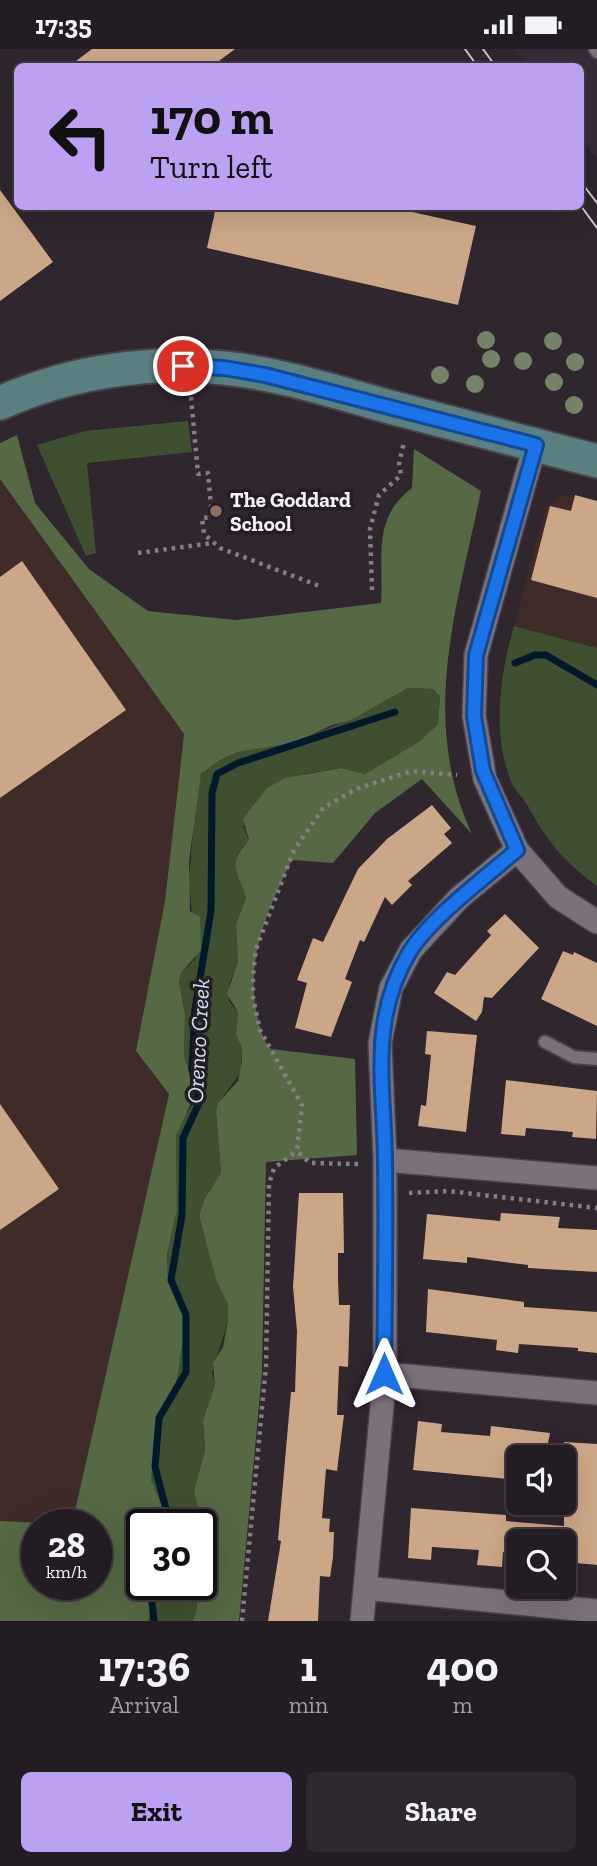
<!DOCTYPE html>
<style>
body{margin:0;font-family:"Zilla Slab",serif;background:#2f292f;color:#f1f3f6;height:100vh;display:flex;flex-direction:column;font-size:26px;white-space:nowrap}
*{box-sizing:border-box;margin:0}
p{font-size:23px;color:#a3a1a5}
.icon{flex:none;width:38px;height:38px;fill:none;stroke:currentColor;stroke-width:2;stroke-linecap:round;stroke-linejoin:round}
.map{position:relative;height:1572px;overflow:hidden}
.panel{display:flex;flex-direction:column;background:#231c22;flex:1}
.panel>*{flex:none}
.banner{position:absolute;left:14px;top:14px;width:570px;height:147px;border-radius:10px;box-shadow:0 7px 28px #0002,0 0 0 2px #403a40;background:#bca0f2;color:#111;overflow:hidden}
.fabs{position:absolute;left:506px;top:1396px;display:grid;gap:14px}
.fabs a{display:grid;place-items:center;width:70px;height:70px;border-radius:10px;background:#231c22;box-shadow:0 7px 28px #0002,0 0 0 2px #403a40;font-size:35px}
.speed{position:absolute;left:21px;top:1460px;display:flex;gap:14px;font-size:35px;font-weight:700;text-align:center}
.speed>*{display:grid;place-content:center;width:91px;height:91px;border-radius:50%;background:#231c22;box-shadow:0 7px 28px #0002,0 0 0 2px #403a40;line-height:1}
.speed small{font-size:18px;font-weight:400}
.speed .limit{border:4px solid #111;border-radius:10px;background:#fff;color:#111}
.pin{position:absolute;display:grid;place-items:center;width:60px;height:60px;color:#fff;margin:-30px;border:4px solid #fff;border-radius:50%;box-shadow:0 2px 7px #0007}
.me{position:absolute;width:77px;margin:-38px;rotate:0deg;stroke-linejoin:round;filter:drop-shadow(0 0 5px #0008)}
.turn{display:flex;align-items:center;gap:24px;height:147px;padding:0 21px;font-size:32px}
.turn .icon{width:91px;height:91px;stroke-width:2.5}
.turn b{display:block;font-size:49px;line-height:60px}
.eta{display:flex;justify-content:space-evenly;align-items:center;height:119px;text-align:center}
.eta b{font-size:42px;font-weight:700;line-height:49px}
.cta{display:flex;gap:14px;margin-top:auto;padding:14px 21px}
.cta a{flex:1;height:80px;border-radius:10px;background:#bca0f2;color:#111;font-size:28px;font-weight:700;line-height:80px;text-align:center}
.cta a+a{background:#2f292f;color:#f1f3f6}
.status{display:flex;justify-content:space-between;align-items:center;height:49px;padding:0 35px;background:#231c22;direction:ltr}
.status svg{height:19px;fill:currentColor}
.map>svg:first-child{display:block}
</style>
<div class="status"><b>17:35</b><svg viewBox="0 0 49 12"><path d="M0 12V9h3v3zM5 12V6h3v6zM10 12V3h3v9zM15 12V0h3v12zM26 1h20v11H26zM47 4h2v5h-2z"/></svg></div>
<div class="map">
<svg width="597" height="1572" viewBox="0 0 597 1572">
<rect width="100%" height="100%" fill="#2f262e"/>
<path fill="#3f2b27" d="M 0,430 L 184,685 L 165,852 L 136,1002 L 169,1044 L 72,1475 L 0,1472 Z
M 575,446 L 597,452 L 597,599 L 514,577 L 546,457 L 560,447 Z"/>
<path fill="#392c39" d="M 515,0 L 597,0 L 597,110 L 581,89 L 581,18 L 528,17 Z"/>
<path fill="#3f5031" d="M 188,372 L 192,403 L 87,414 L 96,504 L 86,507 L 37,396 L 85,382 Z
M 514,577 L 597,599 L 597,837 C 566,815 545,790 528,757 C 523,748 513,740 510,730 C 492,683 500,625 514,577 Z
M 408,639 L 433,640 L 440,648 L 438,675 L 420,692 L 365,725 L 340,719 L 304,725 L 243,777 L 249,791 C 225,817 238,820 246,849 L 236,875 L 238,912 L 229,936 L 229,952 L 238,963 L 236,986 L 242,999 L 241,1023 L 218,1055 L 216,1063 L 221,1124 L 205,1149 L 199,1166 L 216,1231 L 228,1256 L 228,1272 L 212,1323 L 215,1337 L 203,1378 L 205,1401 L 194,1442 L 199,1463 L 197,1475 L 156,1475 L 159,1469 L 151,1431 L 156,1378 L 160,1361 L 176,1335 L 183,1265 L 168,1230 L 167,1205 L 177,1161 L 176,1087 L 183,1069 L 195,1052 L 194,1034 L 184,1007 L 185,965 L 179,933 L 181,924 L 196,909 L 189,831 L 197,734 C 207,709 240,701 264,696 C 275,695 287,696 296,692 C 335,678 372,660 408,639 Z
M 146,1535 L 194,1535 L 197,1558 L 193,1572 L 148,1572 L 151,1561 Z"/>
<path fill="#546944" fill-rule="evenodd" d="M 17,386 L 35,454 L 89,520 L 148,562 L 236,571 L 381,554 C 384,509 371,470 412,439 L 414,400 L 481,442 C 457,559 419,670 472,785 L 422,730 L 375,764 L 333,814 L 292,811 C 268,860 245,910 257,965 C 260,978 262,990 271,1000 L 355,1010 L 357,1106 L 266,1113 L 262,1324 L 239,1572 L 193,1572 L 197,1558 L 194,1535 L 201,1535 L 201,1475 L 197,1475 L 199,1463 L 194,1442 L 205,1401 L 203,1371 L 215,1337 L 213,1314 L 223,1298 L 228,1272 L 228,1256 L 216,1231 L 199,1166 L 205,1149 L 221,1124 L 216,1063 L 218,1054 L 238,1032 L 242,1013 L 242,999 L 236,986 L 238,963 L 227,945 L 238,912 L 236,875 L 246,849 C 238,819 225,819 249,791 L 243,770 L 267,739 L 285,729 L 341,719 L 365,725 L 420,692 L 438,675 L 440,648 L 433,640 L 408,639 L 351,671 L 332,676 L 294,694 L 237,703 L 218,712 L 201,725 L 189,812 L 190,862 L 200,868 L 201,901 L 181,924 L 179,933 L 185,965 L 184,1007 L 196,1043 L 176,1087 L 177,1161 L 167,1205 L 168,1230 L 183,1265 L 184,1282 L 176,1335 L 160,1361 L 156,1378 L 151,1431 L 163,1460 L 156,1475 L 142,1475 L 142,1535 L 146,1535 L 151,1561 L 148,1572 L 0,1572 L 0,1472 L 72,1475 L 169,1045 L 136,1002 L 165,852 L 184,685 L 0,430 L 0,394 ZM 37,1475 L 96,1475 L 96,1535 L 37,1535 Z"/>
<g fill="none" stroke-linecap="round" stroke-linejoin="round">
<path stroke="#01192b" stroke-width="7" d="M 515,614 L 535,606 L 546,606 L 597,636
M 159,1475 L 166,1460 L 155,1418 L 159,1369 L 186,1323 L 186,1266 L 171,1231 L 182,1166 L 183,1089 L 199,1054 L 192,1020 L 195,960 L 211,862 L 212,744 L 217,725 L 238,714 L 395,663
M 150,1535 L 154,1572"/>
</g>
<path fill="#cca787" d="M 92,0 L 235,0 L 211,18 L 68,18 Z
M 0,141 L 53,213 L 0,252 Z
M 216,158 L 389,158 L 476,177 L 458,256 L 207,199 Z
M 575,446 L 597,452 L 597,549 L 531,531 L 550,457 L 571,462 Z
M 22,512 L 126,661 L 0,749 L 0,528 Z
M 432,756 L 451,779 L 444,785 L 452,794 L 408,832 L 412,836 L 392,856 L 385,848 L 364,893 L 360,891 L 345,930 L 352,933 L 331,988 L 295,979 L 307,934 L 297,931 L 313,889 L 323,893 L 358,820 L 387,790 Z
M 505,865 L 539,899 L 492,949 L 484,948 L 482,963 L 476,972 L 434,944 L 447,923 L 455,926 L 491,886 L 487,882 Z
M 563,902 L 573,906 L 574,903 L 597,914 L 597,977 L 541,950 Z
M 427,982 L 477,986 L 466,1083 L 418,1077 L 421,1056 L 426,1057 L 431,1006 L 425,1005 Z
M 506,1031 L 597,1042 L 596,1090 L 572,1088 L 573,1083 L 526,1079 L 525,1087 L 501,1085 Z
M 0,1055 L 59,1140 L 0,1181 Z
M 299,1144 L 343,1144 L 344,1204 L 338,1204 L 338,1230 L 339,1256 L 350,1256 L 348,1318 L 339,1317 L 337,1366 L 344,1366 L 337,1422 L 326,1420 L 322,1469 L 330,1470 L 329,1483 L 334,1483 L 333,1508 L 330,1528 L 320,1527 L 318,1572 L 268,1572 L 281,1492 L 278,1491 L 291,1343 L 295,1343 L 297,1282 L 293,1238 Z
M 501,1164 L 560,1168 L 558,1179 L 597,1181 L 597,1223 L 528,1219 L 528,1216 L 467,1208 L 467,1214 L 423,1210 L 427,1165 L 500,1172 Z
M 428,1240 L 524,1253 L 524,1258 L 597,1263 L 597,1304 L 578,1302 L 578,1299 L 519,1295 L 518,1304 L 496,1301 L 497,1291 L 426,1283 Z
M 418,1372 L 442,1375 L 441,1383 L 490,1387 L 491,1377 L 550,1384 L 545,1409 L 509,1409 L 508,1430 L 413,1421 Z
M 564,1393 L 597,1395 L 597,1516 L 566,1513 L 564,1493 L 518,1493 L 518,1505 L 503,1503 L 502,1518 L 477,1516 L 479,1501 L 432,1498 L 431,1511 L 408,1509 L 411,1459 L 506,1466 L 506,1472 L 564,1477 Z"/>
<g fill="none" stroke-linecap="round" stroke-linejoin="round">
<g stroke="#484148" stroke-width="16">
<path id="lane" d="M 595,0 L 597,3
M 545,993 L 574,1008 L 597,1010"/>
</g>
<g stroke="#484148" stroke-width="26">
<path id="street" d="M 535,396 L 476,606 L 474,667 L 485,730 L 517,801 L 558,848 L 597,873
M 385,1111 L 597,1129
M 385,1325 L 597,1344
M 365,1539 L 597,1562
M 362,1572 L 385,1325 L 385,1111 L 380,994 L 391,939 L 411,901 L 459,849 L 517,801"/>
</g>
<g stroke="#484148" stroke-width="37">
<path id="secondary" d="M 0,354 C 69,323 149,311 224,319 C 281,325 336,343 390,358 C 459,376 528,394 597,412"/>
</g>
<path stroke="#857e84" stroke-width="4.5" stroke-dasharray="3.5 5" stroke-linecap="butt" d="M 191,348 L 198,425 L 208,424 L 212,468 L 202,469 L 204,485 L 220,499 L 322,538
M 138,504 L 213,494
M 372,541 L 370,480 L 379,446 L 401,426 L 399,415 L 404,393
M 358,1115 L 310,1114 L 297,1102 L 302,1056 L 260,981 L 253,949 L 253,926 L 256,900 L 294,801 L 323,759 L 356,740 L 412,722 L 457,726
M 409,1144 L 448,1142 L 597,1159
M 242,1572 L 266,1317 L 269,1135 L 274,1119 L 297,1102"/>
<use href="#lane" stroke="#7b717a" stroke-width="12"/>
<use href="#street" stroke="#7b717a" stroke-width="23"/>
<use href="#secondary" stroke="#597f81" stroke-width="33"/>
<path stroke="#ccc6cc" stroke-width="2" d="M 465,0 L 478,18
M 483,0 L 496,18
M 581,133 L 597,154
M 581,157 L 597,179"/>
</g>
<g fill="#758466">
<circle cx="486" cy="291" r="9"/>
<circle cx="553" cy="292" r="9"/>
<circle cx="491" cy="310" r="9"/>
<circle cx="523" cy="312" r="9"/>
<circle cx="575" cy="313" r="9"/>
<circle cx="440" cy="326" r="9"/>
<circle cx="554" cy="333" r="9"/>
<circle cx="475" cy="335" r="9"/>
<circle cx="574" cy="356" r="9"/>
</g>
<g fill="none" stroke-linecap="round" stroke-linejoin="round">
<g stroke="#114b97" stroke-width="18">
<path id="route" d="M 183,317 L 224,319 L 265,326 L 536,396 L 476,606 L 474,667 L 483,722 L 517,801 C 486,828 430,869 409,904 C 369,971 384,1037 385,1111 C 386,1183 385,1254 384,1325"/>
</g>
<use href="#route" stroke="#1a73e8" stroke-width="12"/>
</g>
<circle fill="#8d6e63" stroke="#251d24" stroke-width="2.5" cx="216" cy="462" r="7"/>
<g text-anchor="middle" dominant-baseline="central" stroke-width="7" stroke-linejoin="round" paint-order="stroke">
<g font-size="21" font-weight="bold" fill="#f7f2f7" stroke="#251d24" text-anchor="start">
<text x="230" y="450">The Goddard<tspan x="230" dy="24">School</tspan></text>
</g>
<g font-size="23" font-style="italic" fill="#cde4f8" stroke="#251d24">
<text transform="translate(198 992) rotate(-87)">Orenco Creek</text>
</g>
</g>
</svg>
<div class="fabs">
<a><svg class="icon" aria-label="sound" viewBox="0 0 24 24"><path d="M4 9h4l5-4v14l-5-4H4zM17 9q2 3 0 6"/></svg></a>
<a><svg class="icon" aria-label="search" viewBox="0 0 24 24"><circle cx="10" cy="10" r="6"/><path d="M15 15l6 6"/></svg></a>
</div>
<div class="speed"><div>28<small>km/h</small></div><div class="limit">30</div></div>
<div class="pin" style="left:183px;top:317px;background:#d93025"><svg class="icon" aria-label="arrive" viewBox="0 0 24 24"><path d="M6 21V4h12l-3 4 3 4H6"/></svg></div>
<svg class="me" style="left:384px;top:1325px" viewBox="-20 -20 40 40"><path d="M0-17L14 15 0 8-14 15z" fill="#1a73e8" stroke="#fff" stroke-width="4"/></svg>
<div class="banner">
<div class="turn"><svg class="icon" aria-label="left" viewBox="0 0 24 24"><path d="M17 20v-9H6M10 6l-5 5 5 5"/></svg><div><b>170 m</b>Turn left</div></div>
</div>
</div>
<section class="panel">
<div class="eta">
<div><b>17:36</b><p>Arrival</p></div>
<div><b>1</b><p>min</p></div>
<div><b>400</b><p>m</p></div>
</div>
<div class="cta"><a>Exit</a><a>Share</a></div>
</section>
